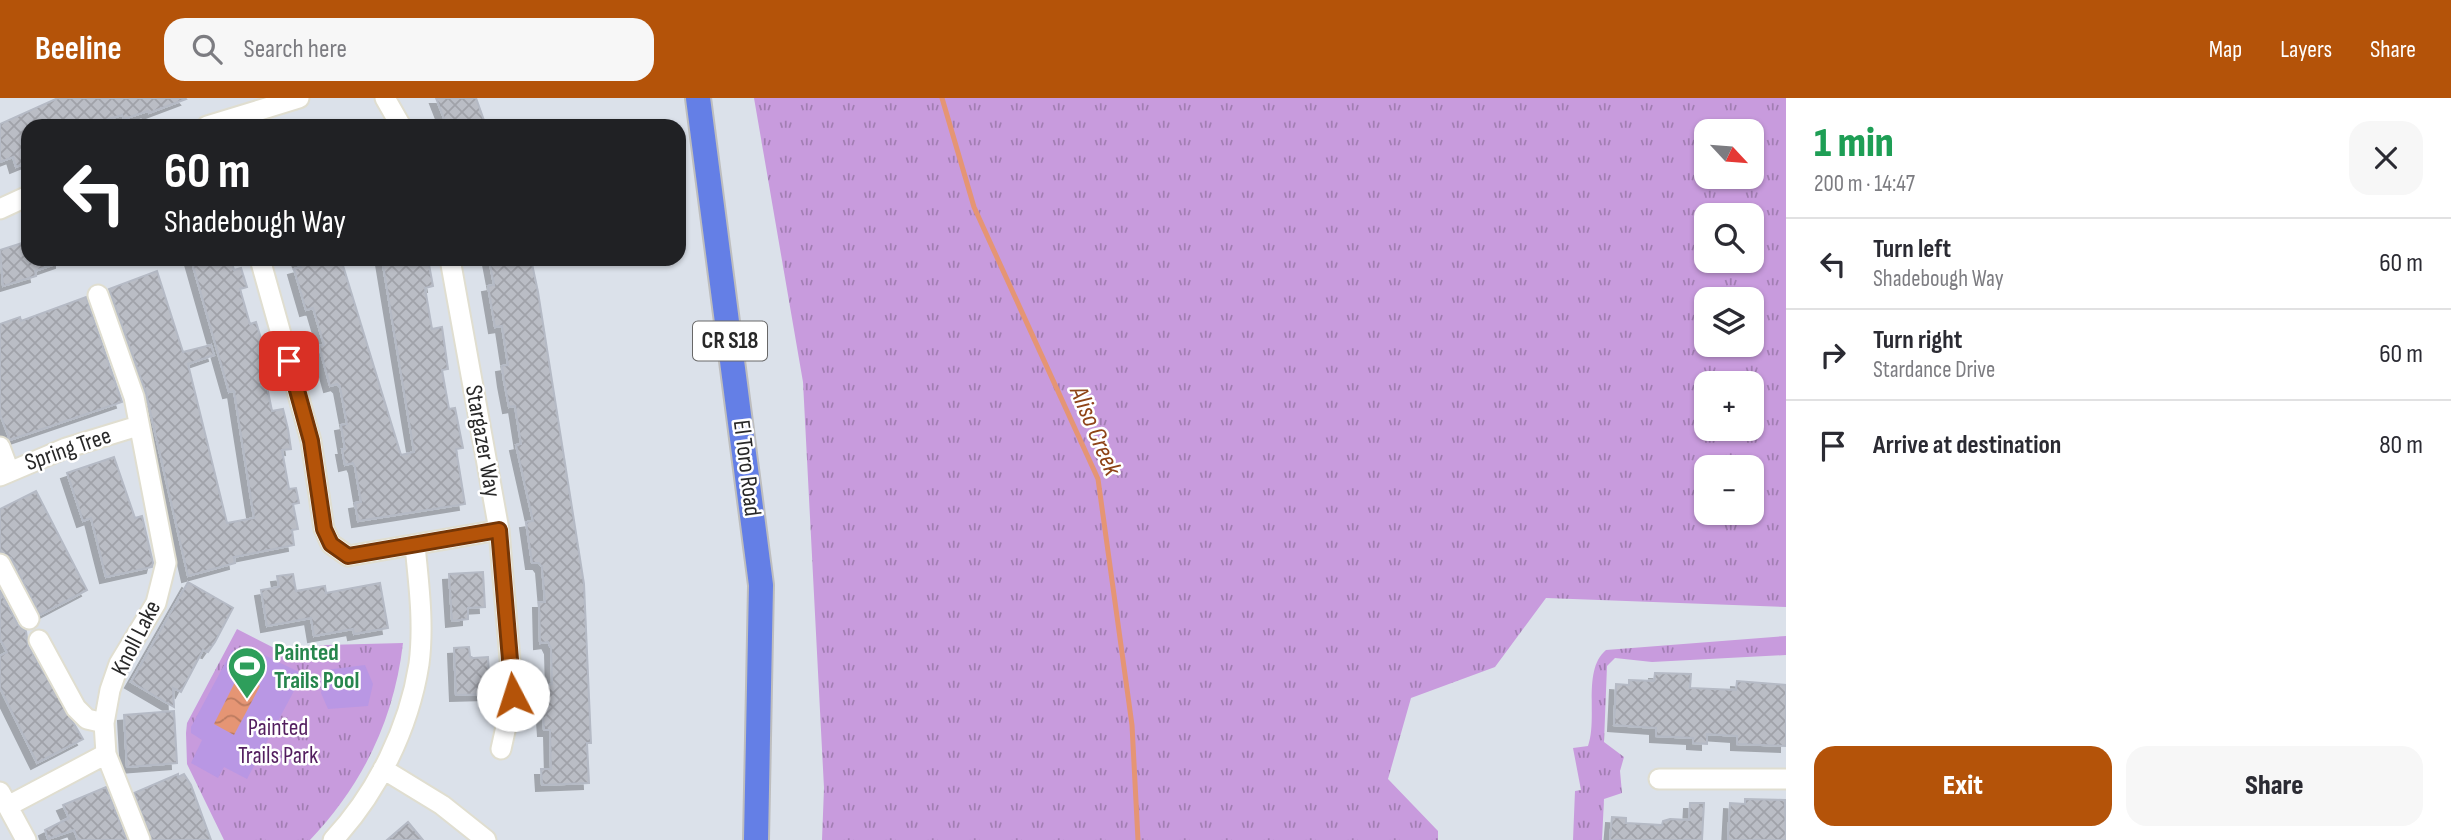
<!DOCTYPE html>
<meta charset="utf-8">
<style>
body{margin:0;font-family:"Sofia Sans Condensed",sans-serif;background:#f7f7f7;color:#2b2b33;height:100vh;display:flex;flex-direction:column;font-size:26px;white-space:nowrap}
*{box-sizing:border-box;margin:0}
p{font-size:23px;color:#7c7c81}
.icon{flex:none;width:38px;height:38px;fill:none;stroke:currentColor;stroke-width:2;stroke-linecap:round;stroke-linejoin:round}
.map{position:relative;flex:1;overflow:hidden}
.sheet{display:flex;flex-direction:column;background:#fff;width:665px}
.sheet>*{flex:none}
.guide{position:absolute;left:21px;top:21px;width:665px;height:147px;border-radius:21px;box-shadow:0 2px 5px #0004;background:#202124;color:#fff;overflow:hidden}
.needle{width:46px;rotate:116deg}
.fabs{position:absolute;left:1694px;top:21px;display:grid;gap:14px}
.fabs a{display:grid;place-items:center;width:70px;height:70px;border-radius:14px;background:#fff;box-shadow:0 2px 5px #0004;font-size:35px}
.pin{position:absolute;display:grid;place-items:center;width:60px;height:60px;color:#fff;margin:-30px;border-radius:14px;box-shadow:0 4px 10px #0006}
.me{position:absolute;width:77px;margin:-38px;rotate:355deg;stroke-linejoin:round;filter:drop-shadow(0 0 5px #0008)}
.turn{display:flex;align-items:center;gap:24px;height:147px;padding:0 28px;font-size:32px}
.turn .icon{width:91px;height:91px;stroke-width:2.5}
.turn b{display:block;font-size:49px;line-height:60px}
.round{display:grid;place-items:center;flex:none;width:74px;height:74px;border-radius:21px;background:#f7f7f7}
.overview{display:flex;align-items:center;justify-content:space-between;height:119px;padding:0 28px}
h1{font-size:42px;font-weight:800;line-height:52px;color:#1e9e55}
.button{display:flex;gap:14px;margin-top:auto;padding:14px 28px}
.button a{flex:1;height:80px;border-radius:21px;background:#b45309;color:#fff;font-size:28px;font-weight:800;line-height:80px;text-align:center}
.button a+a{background:#f7f7f7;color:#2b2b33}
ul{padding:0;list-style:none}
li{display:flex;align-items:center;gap:21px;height:91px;padding:0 28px;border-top:2px solid #e1e1e2}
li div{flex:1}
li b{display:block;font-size:26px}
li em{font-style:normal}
header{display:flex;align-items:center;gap:42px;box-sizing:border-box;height:98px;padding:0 35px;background:#b45309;color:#fff}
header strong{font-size:33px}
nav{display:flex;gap:38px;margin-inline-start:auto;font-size:24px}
.search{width:490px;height:63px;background:#f7f7f7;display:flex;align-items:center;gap:18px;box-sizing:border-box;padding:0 24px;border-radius:21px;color:#7c7c81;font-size:26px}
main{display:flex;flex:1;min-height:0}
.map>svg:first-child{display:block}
</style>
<header>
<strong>Beeline</strong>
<div class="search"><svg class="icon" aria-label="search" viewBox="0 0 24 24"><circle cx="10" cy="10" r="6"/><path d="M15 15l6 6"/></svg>Search here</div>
<nav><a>Map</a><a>Layers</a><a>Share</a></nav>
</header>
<main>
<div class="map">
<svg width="1786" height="742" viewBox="0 0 1786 742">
<defs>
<pattern id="grass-tufts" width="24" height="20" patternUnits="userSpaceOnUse" patternTransform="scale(1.75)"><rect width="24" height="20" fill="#c89bdd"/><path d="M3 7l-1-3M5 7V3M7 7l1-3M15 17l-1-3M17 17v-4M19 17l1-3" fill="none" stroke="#a27eb3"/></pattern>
<pattern id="water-waves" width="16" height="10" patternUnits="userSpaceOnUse" patternTransform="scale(1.75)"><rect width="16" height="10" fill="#e59574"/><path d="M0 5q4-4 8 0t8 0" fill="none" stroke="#ba7a5f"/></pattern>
<pattern id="building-cross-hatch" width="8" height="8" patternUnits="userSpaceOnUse" patternTransform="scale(1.75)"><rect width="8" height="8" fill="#babdc5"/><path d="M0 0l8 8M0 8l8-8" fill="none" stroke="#a0a2a9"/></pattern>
<filter id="shadow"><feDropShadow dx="-6" dy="6" stdDeviation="0" flood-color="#0004"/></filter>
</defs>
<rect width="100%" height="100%" fill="#dbe1ea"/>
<path fill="url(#grass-tufts)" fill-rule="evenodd" d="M 754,0 L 1786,0 L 1786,509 L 1546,500 L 1495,569 L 1411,600 L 1388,681 L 1438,733 L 1438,742 L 822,742 L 824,690 L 803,284 ZM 1706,33 L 1752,33 L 1752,79 L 1706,79 ZM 1706,117 L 1752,117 L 1752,163 L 1706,163 ZM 1706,201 L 1752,201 L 1752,247 L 1706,247 ZM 1706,285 L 1752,285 L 1752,331 L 1706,331 ZM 1706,369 L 1752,369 L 1752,415 L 1706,415 Z
M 237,531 L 282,554 L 325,547 L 403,545 C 394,622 363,686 310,742 L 224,742 L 187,666 L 186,635 L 187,625 Z
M 1786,538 L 1786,557 L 1652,564 L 1615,560 L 1607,568 L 1604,644 L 1624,659 L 1620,673 L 1622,695 L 1604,701 L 1602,742 L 1573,742 L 1575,693 L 1581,692 L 1573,650 L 1588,648 C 1598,620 1582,572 1606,552 Z"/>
<path fill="#b997e4" d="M 232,552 L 249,560 L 254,552 L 303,576 L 247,681 L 224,669 L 218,680 L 191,665 L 202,642 L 191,635 L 191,629 Z
M 365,567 L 373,586 L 368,608 L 328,611 L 321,595 L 326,572 Z"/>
<path fill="url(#water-waves)" d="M 239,576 L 260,588 L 234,637 L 214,626 Z"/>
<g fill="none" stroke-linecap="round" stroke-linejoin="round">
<path stroke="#e59574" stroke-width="5" d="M 942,0 L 974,109 L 1098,381 L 1132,627 L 1138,742"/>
</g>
<path fill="url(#building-cross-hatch)" stroke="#b5bac5" stroke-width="2" filter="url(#shadow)" d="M 58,0 L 185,0 L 186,1 L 149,15 L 148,13 L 124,21 L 122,17 L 86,28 L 28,28 L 28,64 L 16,69 L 13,59 L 0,64 L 0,26 Z
M 436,0 L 476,0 L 486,28 L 447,28 Z
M 25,144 L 28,161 L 61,161 L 61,164 L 35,173 L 36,178 L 3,188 L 0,152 Z
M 191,161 L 231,161 L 234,172 L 241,170 L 247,189 L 240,191 L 250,226 L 256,224 L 269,267 L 263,269 L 272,313 L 283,311 L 288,331 L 291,351 L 282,352 L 289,391 L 296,390 L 299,405 L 293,406 L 298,431 L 292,432 L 294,447 L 234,459 L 235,465 L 188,478 L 146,295 L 109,191 L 157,173 L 183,254 L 211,247 L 214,257 L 188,266 L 227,425 L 254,420 L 234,293 L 229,294 Z
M 298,161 L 341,161 L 401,357 L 414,354 L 382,161 L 428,161 L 433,188 L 425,190 L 432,231 L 442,229 L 448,271 L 442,272 L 449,311 L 455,310 L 463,350 L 456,351 L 465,406 L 358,423 L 355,405 L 361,404 L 355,369 L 353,365 L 345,367 L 342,351 L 345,351 L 341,327 L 347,326 L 340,289 L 337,286 L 330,288 L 319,248 L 324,247 L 313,210 L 306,212 L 294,171 L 301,169 Z
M 489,161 L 531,161 L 538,194 L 584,486 L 591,645 L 587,645 L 589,685 L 542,687 L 541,671 L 551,671 L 550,632 L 544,632 L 541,590 L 552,586 L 551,550 L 548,544 L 540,545 L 539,504 L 545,504 L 542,469 L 539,465 L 532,465 L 526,424 L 533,423 L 516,347 L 521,346 L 515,308 L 509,309 L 504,283 L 502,268 L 508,267 L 502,228 L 495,229 L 488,188 L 494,187 Z
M 86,199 L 122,304 L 10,342 L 0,316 L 0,226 L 20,219 L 21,223 Z
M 114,359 L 135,420 L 142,418 L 153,465 L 152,469 L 106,479 L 91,420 L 83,423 L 67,375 Z
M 36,393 L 87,492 L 40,517 L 11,460 L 0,454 L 0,411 Z
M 483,474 L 485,509 L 468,510 L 468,521 L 452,523 L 449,476 Z
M 293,476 L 296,493 L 325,488 L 326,495 L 380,485 L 388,530 L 354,536 L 353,531 L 314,538 L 311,520 L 267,528 L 261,492 L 279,489 L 277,478 Z
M 188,484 L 233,510 L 215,544 L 208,554 L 203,552 L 181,594 L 173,590 L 174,609 L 131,584 Z
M 0,492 L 18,527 L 26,533 L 28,548 L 83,641 L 37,665 L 0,590 L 0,558 L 7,554 L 0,541 Z
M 469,549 L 470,558 L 473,560 L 488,559 L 490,596 L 456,597 L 454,550 Z
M 1655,575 L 1691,576 L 1690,590 L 1736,592 L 1737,583 L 1786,587 L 1786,648 L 1737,646 L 1737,638 L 1707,636 L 1707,646 L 1693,645 L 1693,640 L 1656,638 L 1656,630 L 1614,627 L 1616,586 L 1629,587 L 1629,582 L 1654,583 Z
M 174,613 L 177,665 L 127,669 L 124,617 Z
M 178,676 L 178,679 L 184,676 L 191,687 L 211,742 L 152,742 L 134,695 Z
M 106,689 L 127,742 L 78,742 L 74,732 L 48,741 L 45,732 L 69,720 L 63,707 Z
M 1745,701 L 1785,702 L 1786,742 L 1728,742 L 1730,705 L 1745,706 Z
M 1690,705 L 1704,705 L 1702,742 L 1610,742 L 1612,719 L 1626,720 L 1626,725 L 1662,727 L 1663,723 L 1670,721 L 1689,722 Z
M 408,724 L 423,742 L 387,742 Z"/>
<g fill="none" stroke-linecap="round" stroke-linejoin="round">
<g stroke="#e0ded0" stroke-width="23">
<path id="minor" d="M 385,0 L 401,28
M 207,28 L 299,0
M 0,111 L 28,98
M 260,161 L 311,343 L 324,431 L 331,446 L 348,458 L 499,432
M 450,161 L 499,432 L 513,597 L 501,651
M 0,349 L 9,373
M 0,378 L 66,350 L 138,328
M 0,466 L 29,521
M 39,542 L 76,610 L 87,621 L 104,625
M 106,656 L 140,742
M 383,671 L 442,707 L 486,742
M 1659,681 L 1786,681
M 0,694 L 26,742
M 8,708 L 106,656 L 104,625 L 110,592 L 119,566 L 156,505 L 166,465 L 134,299 L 98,197
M 333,742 C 377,695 409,630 419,566 C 424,527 419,487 415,448"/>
</g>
<g stroke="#bebebe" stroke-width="28">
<path id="major" d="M 698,0 L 761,487 L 756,742"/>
</g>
<use href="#minor" stroke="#fff" stroke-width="19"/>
<use href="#major" stroke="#647fe6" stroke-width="24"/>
</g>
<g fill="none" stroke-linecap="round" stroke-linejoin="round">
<g stroke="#753606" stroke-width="18">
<path id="route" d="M 289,263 L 311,343 L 324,431 L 331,446 L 348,458 L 499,432 L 513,597"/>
</g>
<use href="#route" stroke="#b45309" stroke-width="12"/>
</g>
<defs>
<g id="stadium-pin" transform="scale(2.0125)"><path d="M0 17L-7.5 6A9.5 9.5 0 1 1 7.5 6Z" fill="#2e9e5b" stroke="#fff"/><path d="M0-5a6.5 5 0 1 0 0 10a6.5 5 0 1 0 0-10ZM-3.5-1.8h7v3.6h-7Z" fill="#fff"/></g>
</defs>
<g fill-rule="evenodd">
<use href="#stadium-pin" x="247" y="568"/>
</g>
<g text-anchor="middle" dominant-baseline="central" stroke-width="5" stroke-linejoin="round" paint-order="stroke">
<rect fill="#fff" stroke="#686868" stroke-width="2" x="693" y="223.5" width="74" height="39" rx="5"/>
<g font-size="23" font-weight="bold" fill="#282828">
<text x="730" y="243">CR S18</text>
</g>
<g font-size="24" fill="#282828" stroke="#fff">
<text transform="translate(483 343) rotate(80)">Stargazer Way</text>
<text transform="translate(68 351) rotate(-19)">Spring Tree</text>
<text transform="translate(747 370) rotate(83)">El Toro Road</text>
<text transform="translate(136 540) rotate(-63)">Knoll Lake</text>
</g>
<g font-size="24" font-weight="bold" fill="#27864d" stroke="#fff" text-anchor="start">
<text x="274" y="554">Painted<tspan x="274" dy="28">Trails Pool</tspan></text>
</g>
<g font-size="24" fill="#531e5f" stroke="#fff">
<text x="278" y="629">Painted<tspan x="278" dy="28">Trails Park</tspan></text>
</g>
<g font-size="26" font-style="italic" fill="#8e4317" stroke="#fff">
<text transform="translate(1095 333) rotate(67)">Aliso Creek</text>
</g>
</g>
</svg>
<div class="fabs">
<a><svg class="needle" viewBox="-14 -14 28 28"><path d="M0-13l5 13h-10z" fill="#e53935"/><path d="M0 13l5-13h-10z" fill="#7c7c81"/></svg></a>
<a><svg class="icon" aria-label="search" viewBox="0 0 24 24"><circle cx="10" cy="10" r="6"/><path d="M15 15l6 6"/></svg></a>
<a><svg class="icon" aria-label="layers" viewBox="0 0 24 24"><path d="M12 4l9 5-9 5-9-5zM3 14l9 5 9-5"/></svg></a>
<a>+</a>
<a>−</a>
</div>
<div class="pin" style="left:289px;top:263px;background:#d93025"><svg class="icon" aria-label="arrive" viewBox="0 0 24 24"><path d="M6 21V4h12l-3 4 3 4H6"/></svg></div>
<svg class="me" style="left:513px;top:597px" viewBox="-20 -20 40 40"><circle r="19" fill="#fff"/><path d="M0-13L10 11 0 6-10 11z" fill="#b45309"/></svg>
<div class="guide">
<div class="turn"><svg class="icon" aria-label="left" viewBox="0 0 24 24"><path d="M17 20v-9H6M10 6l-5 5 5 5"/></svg><div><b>60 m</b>Shadebough Way</div></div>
</div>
</div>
<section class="sheet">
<div class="overview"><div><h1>1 min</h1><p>200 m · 14:47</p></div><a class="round"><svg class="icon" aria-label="close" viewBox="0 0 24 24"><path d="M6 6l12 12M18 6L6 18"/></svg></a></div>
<ul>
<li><svg class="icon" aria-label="left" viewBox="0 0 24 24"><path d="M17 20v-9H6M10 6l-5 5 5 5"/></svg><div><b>Turn left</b><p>Shadebough Way</p></div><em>60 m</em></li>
<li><svg class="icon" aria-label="right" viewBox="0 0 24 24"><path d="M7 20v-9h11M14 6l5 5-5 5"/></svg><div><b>Turn right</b><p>Stardance Drive</p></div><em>60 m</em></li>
<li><svg class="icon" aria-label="arrive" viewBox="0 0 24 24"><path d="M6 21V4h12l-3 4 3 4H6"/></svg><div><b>Arrive at destination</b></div><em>80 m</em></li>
</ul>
<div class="button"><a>Exit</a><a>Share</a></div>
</section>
</main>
